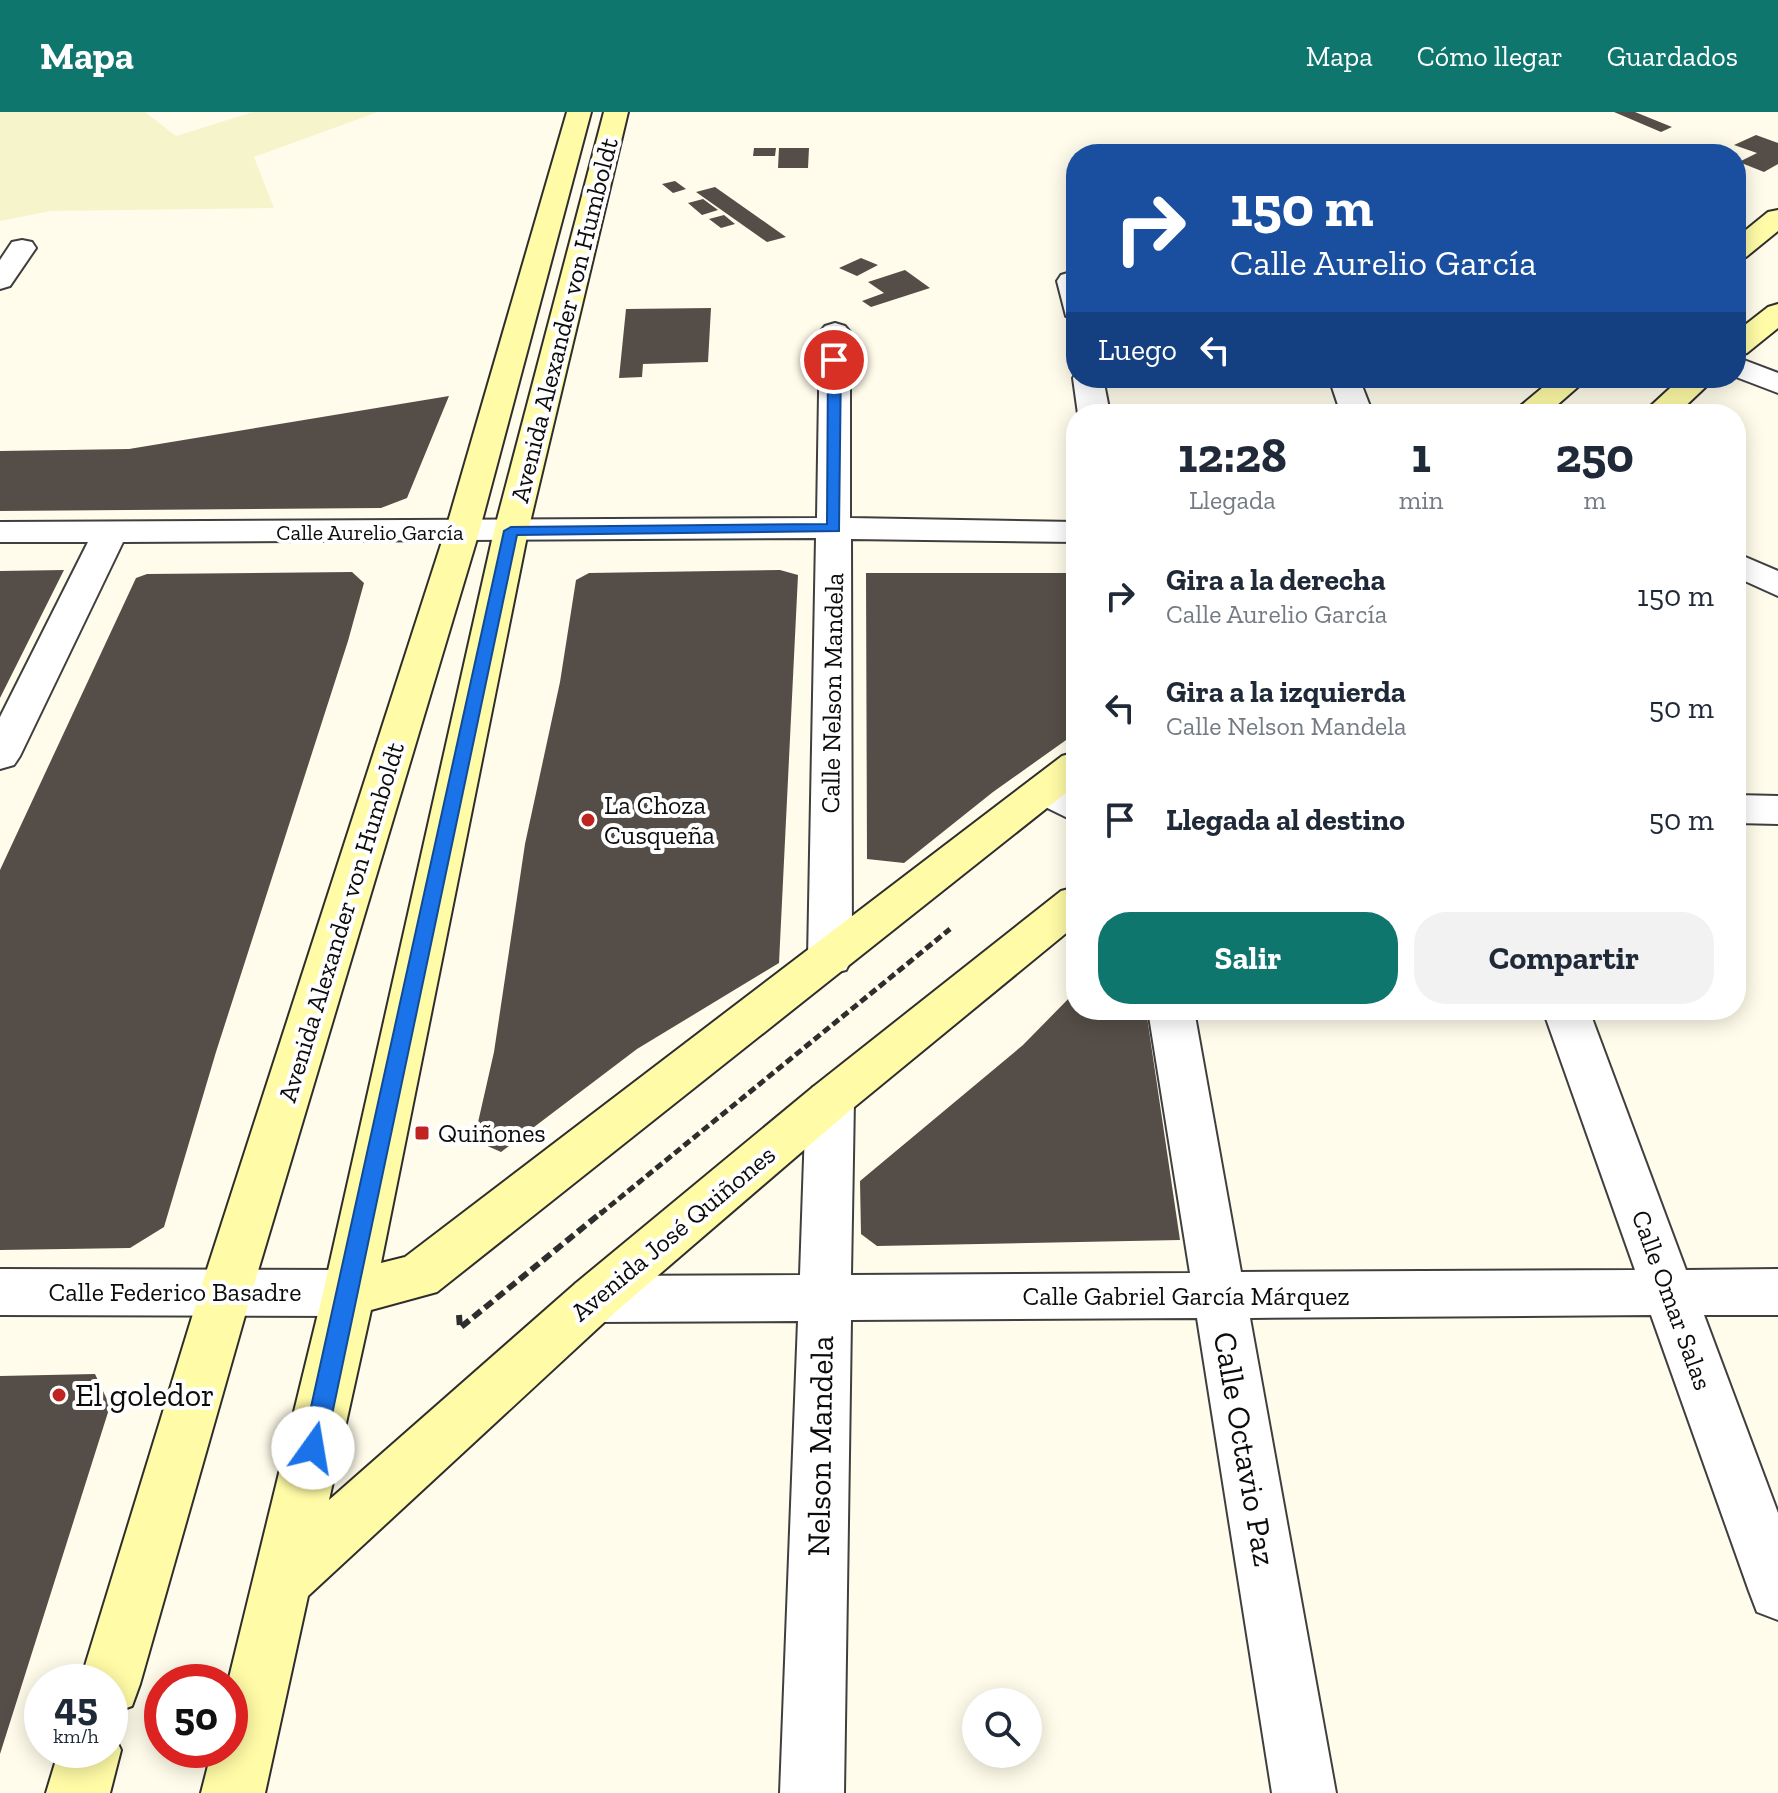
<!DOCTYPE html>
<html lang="es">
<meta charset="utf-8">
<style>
body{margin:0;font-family:"Zilla Slab",serif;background:#f2f2f3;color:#1f2937;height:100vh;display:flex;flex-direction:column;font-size:30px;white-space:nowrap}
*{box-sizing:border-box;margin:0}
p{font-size:26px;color:#747a83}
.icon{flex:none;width:44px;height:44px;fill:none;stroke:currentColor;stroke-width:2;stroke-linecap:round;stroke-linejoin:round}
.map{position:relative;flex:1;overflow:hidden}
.side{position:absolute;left:1066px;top:292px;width:680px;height:616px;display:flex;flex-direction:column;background:#fff;border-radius:32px;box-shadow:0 4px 20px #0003}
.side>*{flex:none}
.banner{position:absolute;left:1066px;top:32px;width:680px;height:244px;border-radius:32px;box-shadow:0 4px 20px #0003;background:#1a4fa0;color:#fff;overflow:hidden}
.tools{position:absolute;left:962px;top:1576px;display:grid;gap:16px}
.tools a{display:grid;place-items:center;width:80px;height:80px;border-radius:50%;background:#fff;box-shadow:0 4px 20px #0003;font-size:40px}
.speed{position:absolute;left:24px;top:1552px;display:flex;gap:16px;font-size:40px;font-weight:700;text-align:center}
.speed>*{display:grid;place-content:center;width:104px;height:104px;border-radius:50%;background:#fff;box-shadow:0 4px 20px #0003;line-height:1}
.speed small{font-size:20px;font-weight:400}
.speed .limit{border:12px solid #d22;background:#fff;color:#111}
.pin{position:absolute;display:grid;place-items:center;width:68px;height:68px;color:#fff;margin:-34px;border:4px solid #fff;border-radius:50%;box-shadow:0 2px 8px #0007}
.me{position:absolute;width:88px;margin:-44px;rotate:13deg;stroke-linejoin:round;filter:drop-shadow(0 0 6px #0008)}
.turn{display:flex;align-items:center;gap:28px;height:168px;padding:0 32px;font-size:36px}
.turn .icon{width:104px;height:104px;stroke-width:2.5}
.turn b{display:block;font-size:56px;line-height:68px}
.then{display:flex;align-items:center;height:76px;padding:0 32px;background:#0003;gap:16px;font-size:30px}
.eta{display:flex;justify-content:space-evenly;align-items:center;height:136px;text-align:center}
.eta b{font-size:48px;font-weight:700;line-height:56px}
.primary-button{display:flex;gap:16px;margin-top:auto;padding:16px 32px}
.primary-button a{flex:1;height:92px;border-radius:32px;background:#0f766e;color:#fff;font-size:32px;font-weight:700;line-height:92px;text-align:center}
.primary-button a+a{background:#f2f2f3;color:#1f2937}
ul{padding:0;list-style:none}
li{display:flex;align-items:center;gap:24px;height:112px;padding:0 32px}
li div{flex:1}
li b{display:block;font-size:30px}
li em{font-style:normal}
header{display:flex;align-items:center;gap:48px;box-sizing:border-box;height:112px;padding:0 40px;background:#0f766e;color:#fff}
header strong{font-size:38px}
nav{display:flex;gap:44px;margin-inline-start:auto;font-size:28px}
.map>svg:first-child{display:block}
</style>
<header>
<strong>Mapa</strong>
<nav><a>Mapa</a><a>Cómo llegar</a><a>Guardados</a></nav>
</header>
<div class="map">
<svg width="1778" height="1681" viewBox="0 0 1778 1681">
<rect width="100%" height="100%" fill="#fffceb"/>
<path fill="#f5f4cb" d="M 0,0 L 145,0 L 176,24 L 253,0 L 378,0 L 254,45 L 274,96 L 51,99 L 0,109 Z"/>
<path fill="#554e48" d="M 1614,0 L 1635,0 L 1672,15 L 1661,20 Z
M 1756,23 L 1778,31 L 1778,52 L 1764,60 L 1739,50 L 1757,41 L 1734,33 Z
M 754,36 L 776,36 L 775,44 L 753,44 Z
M 779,36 L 809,36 L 808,56 L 778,56 Z
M 675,69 L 686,77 L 673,81 L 662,72 Z
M 715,75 L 786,125 L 767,130 L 696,80 Z
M 703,87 L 718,98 L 702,103 L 688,91 Z
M 724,103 L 735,112 L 721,116 L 709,107 Z
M 861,146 L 878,153 L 857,164 L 839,156 Z
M 905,158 L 930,176 L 871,195 L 862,189 L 884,181 L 868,170 Z
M 711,196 L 708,250 L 643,252 L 642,265 L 619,266 L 626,197 Z
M 449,284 L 407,386 L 381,396 L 0,399 L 0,339 L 129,337 Z
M 64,458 L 0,586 L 0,459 Z
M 780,458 L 798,463 L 779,851 L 637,937 L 501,1040 L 474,1028 L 494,940 L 525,732 L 560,570 L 576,468 L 589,461 Z
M 352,460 L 364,471 L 348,529 L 216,940 L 164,1115 L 130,1136 L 0,1138 L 0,758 L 136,466 L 147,462 Z
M 866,461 L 1076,461 L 1076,621 L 993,680 L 904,751 L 867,747 Z
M 1076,879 L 1076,898 L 1146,898 L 1180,1128 L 877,1134 L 861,1122 L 860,1069 L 1023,933 Z
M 95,1262 L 110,1294 L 0,1642 L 0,1264 Z"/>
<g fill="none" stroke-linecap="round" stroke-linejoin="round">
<g stroke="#3f3f3f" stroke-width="4">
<path id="street" d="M 22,128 L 32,130 L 36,136 L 10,174 L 0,177 L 0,148 L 12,130 Z
M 1071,160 L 1076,162 L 1076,207 L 1066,204 L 1057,169 L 1061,163 Z
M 835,211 L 845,214 L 850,220 L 850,406 L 1076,410 L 1076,430 L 851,427 L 852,846 L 846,858 L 830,862 L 814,858 L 808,846 L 816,426 L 123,430 L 20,644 L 14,653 L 0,657 L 0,605 L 88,430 L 0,430 L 0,410 L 817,406 L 820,220 L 825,214 Z
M 1736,245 L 1778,261 L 1778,281 L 1736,265 Z
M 1076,261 L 1076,266 L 1103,266 L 1110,302 L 1078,302 L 1073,266 Z
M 1329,266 L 1359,266 L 1373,302 L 1341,302 Z
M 1736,441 L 1778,459 L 1778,484 L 1736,465 Z
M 1045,664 L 1076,678 L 1076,710 L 1031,688 L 1025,678 L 1031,668 Z
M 1736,683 L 1778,684 L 1778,712 L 1736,711 Z
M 1148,898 L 1194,898 L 1241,1160 L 1635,1158 L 1543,898 L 1589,898 L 1686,1158 L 1778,1157 L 1778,1203 L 1704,1203 L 1778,1401 L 1778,1508 L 1757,1500 L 1749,1479 L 1651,1203 L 1250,1206 L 1336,1681 L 1272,1681 L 1197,1206 L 851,1208 L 844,1681 L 780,1681 L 798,1209 L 594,1210 L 576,1203 L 568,1187 L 576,1171 L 594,1164 L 800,1163 L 806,988 L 813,975 L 830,969 L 847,975 L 854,988 L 851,1163 L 1190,1161 Z
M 0,1157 L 349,1158 L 367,1165 L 375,1181 L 367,1197 L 349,1204 L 0,1203 Z"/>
</g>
<g stroke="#2e2e2e" stroke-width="4">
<path id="secondary" d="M 567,0 L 591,0 L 479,420 L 252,1179 L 140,1572 L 132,1594 L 110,1602 L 110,1570 L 80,1570 L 200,1179 L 445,420 Z
M 604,0 L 628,0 L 528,419 L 381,1151 L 405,1145 L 1062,644 L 1076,640 L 1076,673 L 437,1180 L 371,1198 L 329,1388 L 576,1171 L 813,975 L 1061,779 L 1076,775 L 1076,813 L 847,1001 L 612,1203 L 308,1484 L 265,1681 L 201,1681 L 212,1638 L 230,1638 L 228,1570 L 323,1181 L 494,419 Z
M 1778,98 L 1778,119 L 1746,145 L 1736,147 L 1736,126 L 1768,100 Z
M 1778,192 L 1778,216 L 1747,241 L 1736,244 L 1736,220 L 1768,195 Z
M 1554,266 L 1588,266 L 1547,302 L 1511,302 Z
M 1681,266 L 1715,266 L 1677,302 L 1642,302 Z
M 110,1615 L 121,1638 L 110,1681 L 46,1681 L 59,1638 L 110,1638 Z"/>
</g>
<path stroke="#2e2e2e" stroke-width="5" stroke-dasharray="8 4" stroke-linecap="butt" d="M 600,1102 L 950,817"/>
<path stroke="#2e2e2e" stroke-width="6" stroke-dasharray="10 5" stroke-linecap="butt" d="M 459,1203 L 460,1216 L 602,1100"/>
<use href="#street" fill="#fff" fill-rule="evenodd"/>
<use href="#secondary" fill="#fffba6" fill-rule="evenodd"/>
</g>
<path fill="#1a73e8" stroke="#114b97" stroke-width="2" d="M 834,244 L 841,248 L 839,419 L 517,423 L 325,1336 L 322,1344 L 313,1347 L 305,1344 L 302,1336 L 504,419 L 511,415 L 827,412 L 828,248 Z"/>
<g fill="#bf2421" stroke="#fff" stroke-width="3">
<circle cx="588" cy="708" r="8"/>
<rect x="414" y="1013" width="16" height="16" rx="4"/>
<circle cx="59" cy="1283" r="8"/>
</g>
<g text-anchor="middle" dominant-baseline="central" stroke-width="8" stroke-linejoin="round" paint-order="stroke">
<g font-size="22" fill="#0c0c0c" stroke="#fff">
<text x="370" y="420">Calle Aurelio García</text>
</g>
<g font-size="26" fill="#0c0c0c" stroke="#fff">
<text transform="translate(564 208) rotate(-76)">Avenida Alexander von Humboldt</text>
<text transform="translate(832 581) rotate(-89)">Calle Nelson Mandela</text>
<text transform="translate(341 810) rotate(-73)">Avenida Alexander von Humboldt</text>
<text transform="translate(673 1121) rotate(-40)">Avenida José Quiñones</text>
<text x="175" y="1180">Calle Federico Basadre</text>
<text x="1186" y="1184">Calle Gabriel García Márquez</text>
<text transform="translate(1672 1188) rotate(70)">Calle Omar Salas</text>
</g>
<g font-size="26" fill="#0c0c0c" stroke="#fff" text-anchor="start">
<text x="604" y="693">La Choza<tspan x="604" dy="30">Cusqueña</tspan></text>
<text x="438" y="1021">Quiñones</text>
</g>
<g font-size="32" fill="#0c0c0c" stroke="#fff" text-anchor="start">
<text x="75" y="1283">El goledor</text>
</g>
<g font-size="32" fill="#0c0c0c" stroke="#fff">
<text transform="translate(820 1334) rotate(-89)">Nelson Mandela</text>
<text transform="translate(1245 1337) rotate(80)">Calle Octavio Paz</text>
</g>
</g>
</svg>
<div class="tools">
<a><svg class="icon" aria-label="search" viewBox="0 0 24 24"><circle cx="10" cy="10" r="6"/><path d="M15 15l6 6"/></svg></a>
</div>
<div class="speed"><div>45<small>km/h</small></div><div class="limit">50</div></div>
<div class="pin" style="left:834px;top:248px;background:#d93025"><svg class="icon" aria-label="arrive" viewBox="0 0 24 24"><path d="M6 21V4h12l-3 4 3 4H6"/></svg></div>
<svg class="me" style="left:313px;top:1336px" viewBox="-20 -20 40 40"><circle r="19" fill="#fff"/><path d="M0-13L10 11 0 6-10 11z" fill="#1a73e8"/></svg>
<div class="banner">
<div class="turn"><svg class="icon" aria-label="right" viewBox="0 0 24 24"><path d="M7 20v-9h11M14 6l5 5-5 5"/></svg><div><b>150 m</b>Calle Aurelio García</div></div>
<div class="then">Luego<svg class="icon" aria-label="left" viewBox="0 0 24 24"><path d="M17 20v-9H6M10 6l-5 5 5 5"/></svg></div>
</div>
<section class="side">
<div class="eta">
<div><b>12:28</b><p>Llegada</p></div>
<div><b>1</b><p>min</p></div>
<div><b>250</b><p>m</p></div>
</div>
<ul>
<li><svg class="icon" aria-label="right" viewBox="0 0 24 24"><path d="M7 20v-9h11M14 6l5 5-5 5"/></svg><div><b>Gira a la derecha</b><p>Calle Aurelio García</p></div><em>150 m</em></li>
<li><svg class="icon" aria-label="left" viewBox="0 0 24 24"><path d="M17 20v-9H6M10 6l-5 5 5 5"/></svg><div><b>Gira a la izquierda</b><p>Calle Nelson Mandela</p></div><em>50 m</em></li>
<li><svg class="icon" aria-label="arrive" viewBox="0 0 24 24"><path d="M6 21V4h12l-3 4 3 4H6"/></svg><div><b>Llegada al destino</b></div><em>50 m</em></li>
</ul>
<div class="primary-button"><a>Salir</a><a>Compartir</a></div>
</section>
</div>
